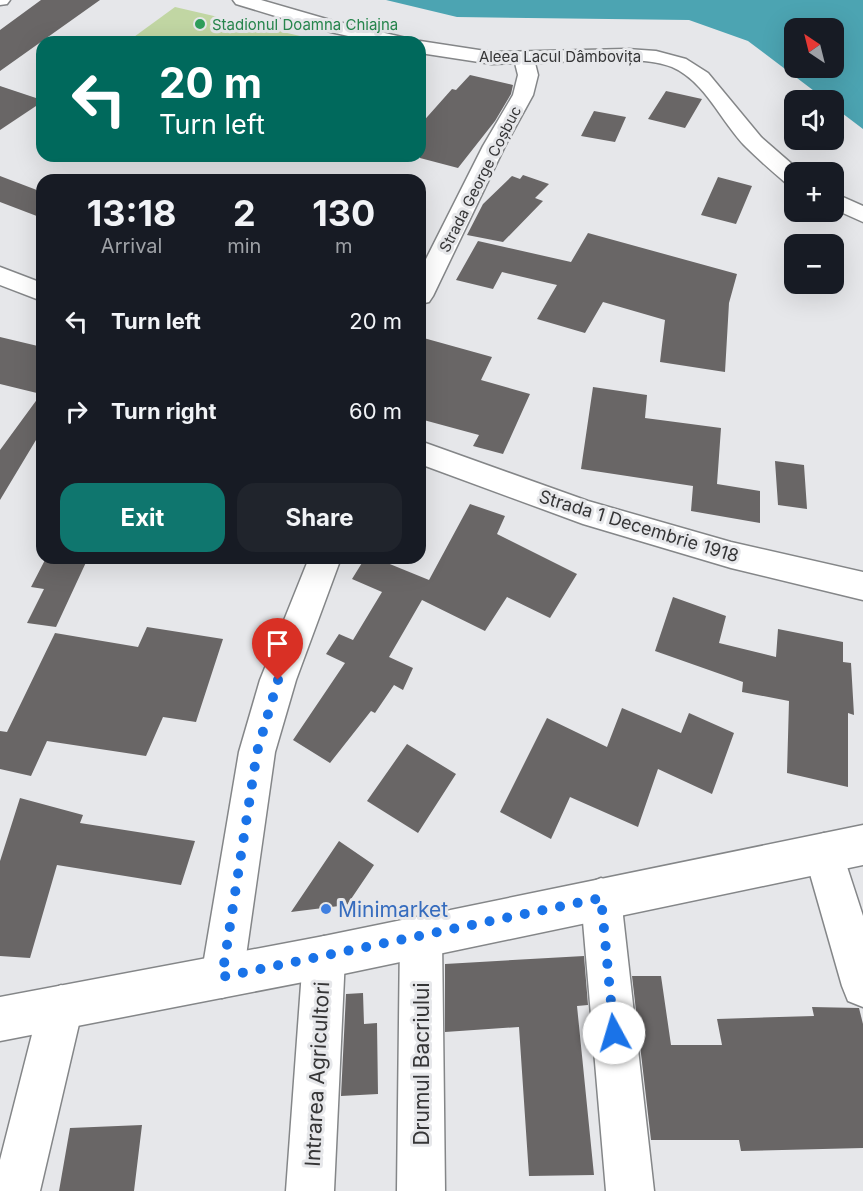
<!DOCTYPE html>
<meta charset="utf-8">
<style>
body{margin:0;font-family:Inter,sans-serif;background:#20242c;color:#f1f3f6;height:100vh;display:flex;flex-direction:column;font-size:22px;white-space:nowrap}
*{box-sizing:border-box;margin:0}
p{font-size:20px;color:#9ea1a6}
.icon{flex:none;width:33px;height:33px;fill:none;stroke:currentColor;stroke-width:2;stroke-linecap:round;stroke-linejoin:round}
.map{position:relative;flex:1;overflow:hidden}
.drawer{position:absolute;left:36px;top:174px;width:390px;height:390px;display:flex;flex-direction:column;background:#171b24;border-radius:18px;box-shadow:0 6px 24px #0002}
.drawer>*{flex:none}
.guide{position:absolute;left:36px;top:36px;width:390px;height:126px;border-radius:18px;box-shadow:0 6px 24px #0002;background:#00695c;color:#fff;overflow:hidden}
.needle{width:39px;rotate:325deg}
.controls{position:absolute;left:784px;top:18px;display:grid;gap:12px}
.controls a{display:grid;place-items:center;width:60px;height:60px;border-radius:12px;background:#171b24;box-shadow:0 6px 24px #0002;font-size:30px}
.pin{position:absolute;display:grid;place-items:center;width:51px;height:51px;color:#fff;margin:-62px -26px;border-radius:50% 50% 50% 0;rotate:-45deg;box-shadow:0 0 6px #0007}
.pin .icon{rotate:45deg}
.me{position:absolute;width:66px;margin:-33px;rotate:354deg;stroke-linejoin:round;filter:drop-shadow(0 0 4px #0008)}
.turn{display:flex;align-items:center;gap:21px;height:126px;padding:0 24px;font-size:27px}
.turn .icon{width:78px;height:78px;stroke-width:2.5}
.turn b{display:block;font-size:42px;line-height:51px}
.eta{display:flex;justify-content:space-evenly;align-items:center;height:102px;text-align:center}
.eta b{font-size:36px;font-weight:700;line-height:42px}
.button{display:flex;gap:12px;margin-top:auto;padding:12px 24px}
.button a{flex:1;height:69px;border-radius:18px;background:#0f766e;color:#fff;font-size:24px;font-weight:700;line-height:69px;text-align:center}
.button a+a{background:#20242c;color:#f1f3f6}
ul{padding:0;list-style:none}
li{display:flex;align-items:center;gap:18px;height:90px;padding:0 24px}
li div{flex:1}
li b{display:block;font-size:22px}
li em{font-style:normal}
.map>svg:first-child{display:block}
</style>
<div class="map">
<svg width="863" height="1191" viewBox="0 0 863 1191">
<rect width="100%" height="100%" fill="#e6e7ea"/>
<path fill="#c1d6a3" d="M 175,7 L 326,42 L 127,42 Z"/>
<path fill="#4ca4b2" fill-rule="evenodd" d="M 386,0 L 863,0 L 863,129 L 834,107 L 834,100 L 826,100 L 748,41 L 689,20 L 457,17 ZM 795,28 L 834,28 L 834,68 L 795,68 Z"/>
<path fill="#696666" d="M 41,0 L 100,0 L 0,71 L 0,30 Z
M 470,75 L 513,85 L 511,94 L 495,121 L 458,168 L 420,158 L 420,125 L 452,89 L 456,90 Z
M 0,86 L 42,100 L 42,102 L 0,130 Z
M 666,91 L 702,99 L 685,128 L 648,119 Z
M 594,111 L 626,117 L 615,142 L 581,136 Z
M 523,175 L 549,184 L 535,198 L 543,201 L 503,242 L 467,235 L 483,204 L 512,176 L 520,179 Z
M 0,176 L 42,192 L 42,218 L 0,202 Z
M 718,177 L 752,186 L 736,224 L 701,215 Z
M 588,233 L 737,274 L 729,303 L 725,372 L 660,362 L 665,320 L 603,302 L 585,333 L 537,319 L 557,285 L 502,272 L 493,289 L 456,280 L 478,241 L 571,262 Z
M 0,337 L 42,347 L 42,430 L 0,500 L 0,450 L 41,394 L 0,384 Z
M 420,337 L 492,357 L 481,380 L 530,394 L 503,454 L 473,446 L 479,435 L 420,419 Z
M 593,387 L 647,395 L 645,418 L 721,428 L 717,484 L 760,491 L 760,523 L 691,511 L 693,486 L 581,469 Z
M 775,461 L 804,465 L 807,509 L 778,505 Z
M 470,504 L 505,516 L 497,534 L 577,574 L 550,618 L 507,597 L 485,631 L 422,600 L 389,657 L 413,668 L 403,690 L 394,685 L 375,713 L 371,711 L 330,763 L 293,740 L 345,663 L 326,654 L 339,634 L 353,640 L 382,592 L 352,579 L 365,558 L 375,558 L 429,580 Z
M 46,558 L 88,558 L 56,627 L 27,623 L 44,589 L 31,587 Z
M 673,597 L 726,616 L 719,643 L 776,657 L 778,629 L 843,642 L 843,662 L 851,663 L 854,715 L 848,713 L 848,787 L 787,773 L 789,701 L 742,692 L 743,682 L 655,651 Z
M 147,627 L 223,639 L 196,722 L 163,717 L 146,756 L 47,741 L 31,776 L 0,769 L 0,731 L 7,732 L 55,633 L 138,647 Z
M 622,708 L 681,733 L 689,713 L 734,733 L 712,794 L 658,769 L 638,827 L 570,797 L 551,839 L 500,812 L 547,718 L 607,747 Z
M 407,744 L 456,774 L 418,833 L 367,801 Z
M 20,798 L 83,815 L 80,823 L 195,841 L 181,885 L 57,865 L 30,958 L 0,956 L 0,861 Z
M 339,841 L 374,865 L 347,905 L 291,912 Z
M 584,956 L 588,1005 L 577,1006 L 594,1175 L 529,1176 L 519,1027 L 445,1032 L 445,964 Z
M 632,976 L 661,976 L 671,1045 L 722,1045 L 717,1019 L 814,1016 L 812,1007 L 859,1008 L 863,1024 L 863,1148 L 741,1151 L 739,1140 L 651,1140 Z
M 363,993 L 364,1024 L 377,1023 L 378,1094 L 341,1096 L 346,994 Z
M 142,1125 L 134,1191 L 59,1191 L 70,1128 Z"/>
<g fill="none" stroke-linecap="round" stroke-linejoin="round">
<g stroke="#848688" stroke-width="3">
<path id="minor" d="M 0,0 L 10,0 L 7,4 L 0,5 Z
M 233,0 L 261,0 L 330,20 L 406,38 L 409,42 L 374,42 L 318,29 L 236,4 Z
M 420,41 L 492,52 L 627,49 L 656,51 L 686,59 L 708,73 L 761,137 L 801,172 L 795,172 L 795,186 L 787,184 C 773,172 759,160 746,147 C 721,122 706,82 672,67 C 641,54 570,62 535,63 L 538,75 L 533,95 L 505,146 L 433,296 L 429,302 L 420,304 L 420,271 L 483,146 L 513,95 L 518,75 L 515,63 L 492,64 L 420,53 L 420,42 L 417,42 Z
M 834,193 L 863,206 L 863,222 L 834,209 Z
M 309,558 L 341,558 L 296,680 L 275,752 L 243,977 L 237,992 L 222,998 L 207,992 L 201,977 L 239,752 L 260,680 Z
M 824,833 L 838,839 L 863,916 L 863,1007 L 848,1001 L 842,986 L 804,853 L 810,839 Z
M 601,878 L 615,884 L 621,898 L 654,1191 L 606,1191 L 581,898 L 587,884 Z
M 324,936 L 339,942 L 345,957 L 334,1191 L 286,1191 L 303,957 L 309,942 Z
M 61,985 L 76,992 L 83,1007 L 40,1191 L 0,1191 L 0,1160 L 39,1007 L 46,992 Z"/>
</g>
<g stroke="#848688" stroke-width="3">
<path id="tertiary" d="M 0,267 L 42,283 L 42,301 L 0,285 Z
M 420,441 L 588,501 L 731,542 L 863,572 L 863,600 L 731,568 L 583,524 L 420,464 Z
M 421,916 L 436,922 L 442,937 L 445,1191 L 397,1191 L 400,937 L 406,922 Z"/>
</g>
<g stroke="#848688" stroke-width="3">
<path id="secondary" d="M 863,825 L 863,865 L 324,978 L 0,1041 L 0,997 L 324,936 Z"/>
</g>
<use href="#minor" fill="#fff" fill-rule="evenodd"/>
<use href="#tertiary" fill="#fff" fill-rule="evenodd"/>
<use href="#secondary" fill="#fff" fill-rule="evenodd"/>
</g>
<g fill="none" stroke-linecap="round" stroke-linejoin="round">
<path stroke="#1a73e8" stroke-width="10" stroke-dasharray="0 18" d="M 278,680 L 257,752 L 222,977 L 601,898 L 614,1033"/>
</g>
<circle fill="#2e9e5b" stroke="#e6e7ea" stroke-width="2" cx="200" cy="24" r="6"/>
<circle fill="#3f7fe0" stroke="#e6e7ea" stroke-width="2" cx="326" cy="909" r="6"/>
<g text-anchor="middle" dominant-baseline="central" stroke-width="6" stroke-linejoin="round" paint-order="stroke">
<g font-size="15" fill="#27864d" stroke="#e6e7ea" text-anchor="start">
<text x="212" y="24">Stadionul Doamna Chiajna</text>
</g>
<g font-size="15" fill="#353536" stroke="#e6e7ea">
<text x="560" y="56">Aleea Lacul Dâmbovița</text>
<text transform="translate(480 179) rotate(-63)">Strada George Coșbuc</text>
</g>
<g font-size="18" fill="#353536" stroke="#e6e7ea">
<text transform="translate(639 526) rotate(17)">Strada 1 Decembrie 1918</text>
</g>
<g font-size="21" fill="#366cbe" stroke="#e6e7ea" text-anchor="start">
<text x="338" y="909">Minimarket</text>
</g>
<g font-size="21" fill="#353536" stroke="#e6e7ea">
<text transform="translate(421 1064) rotate(-90)">Drumul Bacriului</text>
<text transform="translate(317 1074) rotate(-87)">Intrarea Agricultori</text>
</g>
</g>
</svg>
<div class="controls">
<a><svg class="needle" viewBox="-14 -14 28 28"><path d="M0-13l5 13h-10z" fill="#e53935"/><path d="M0 13l5-13h-10z" fill="#9ea1a6"/></svg></a>
<a><svg class="icon" aria-label="sound" viewBox="0 0 24 24"><path d="M4 9h4l5-4v14l-5-4H4zM17 9q2 3 0 6"/></svg></a>
<a>+</a>
<a>−</a>
</div>
<div class="pin" style="left:278px;top:680px;background:#d93025"><svg class="icon" aria-label="arrive" viewBox="0 0 24 24"><path d="M6 21V4h12l-3 4 3 4H6"/></svg></div>
<svg class="me" style="left:614px;top:1033px" viewBox="-20 -20 40 40"><circle r="19" fill="#fff"/><path d="M0-13L10 11 0 6-10 11z" fill="#1a73e8"/></svg>
<div class="guide">
<div class="turn"><svg class="icon" aria-label="left" viewBox="0 0 24 24"><path d="M17 20v-9H6M10 6l-5 5 5 5"/></svg><div><b>20 m</b>Turn left</div></div>
</div>
<section class="drawer">
<div class="eta">
<div><b>13:18</b><p>Arrival</p></div>
<div><b>2</b><p>min</p></div>
<div><b>130</b><p>m</p></div>
</div>
<ul>
<li><svg class="icon" aria-label="left" viewBox="0 0 24 24"><path d="M17 20v-9H6M10 6l-5 5 5 5"/></svg><div><b>Turn left</b></div><em>20 m</em></li>
<li><svg class="icon" aria-label="right" viewBox="0 0 24 24"><path d="M7 20v-9h11M14 6l5 5-5 5"/></svg><div><b>Turn right</b></div><em>60 m</em></li>
</ul>
<div class="button"><a>Exit</a><a>Share</a></div>
</section>
</div>
